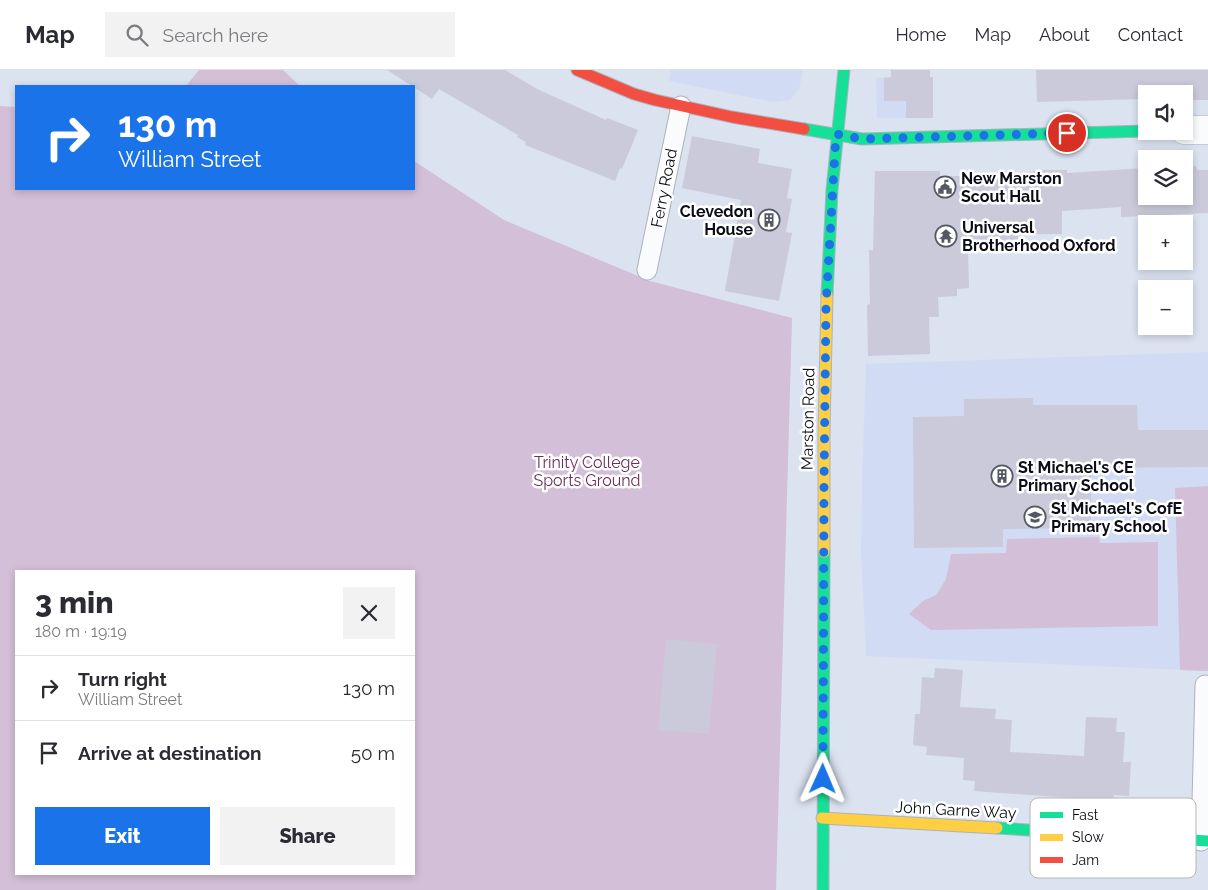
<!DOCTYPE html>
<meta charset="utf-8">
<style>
body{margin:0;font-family:Raleway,sans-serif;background:#f2f2f3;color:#2b2b33;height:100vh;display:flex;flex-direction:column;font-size:19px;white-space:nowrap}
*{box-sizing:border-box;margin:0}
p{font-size:16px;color:#7c7c81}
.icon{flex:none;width:28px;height:28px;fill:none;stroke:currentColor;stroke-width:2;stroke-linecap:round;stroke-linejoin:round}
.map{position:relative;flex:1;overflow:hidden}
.panel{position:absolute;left:15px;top:500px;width:400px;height:305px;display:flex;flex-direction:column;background:#fff;border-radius:0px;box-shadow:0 2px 8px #0003}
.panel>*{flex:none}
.top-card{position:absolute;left:15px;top:15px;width:400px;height:105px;border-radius:0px;box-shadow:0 2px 8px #0003;background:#1a73e8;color:#fff;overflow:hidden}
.controls{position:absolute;left:1138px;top:15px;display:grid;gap:10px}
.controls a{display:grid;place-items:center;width:55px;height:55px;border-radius:0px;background:#fff;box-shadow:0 2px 8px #0003;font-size:25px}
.pin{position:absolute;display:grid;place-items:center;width:42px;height:42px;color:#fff;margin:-21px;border:2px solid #fff;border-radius:50%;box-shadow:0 1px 5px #0007}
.me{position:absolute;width:55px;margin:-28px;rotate:1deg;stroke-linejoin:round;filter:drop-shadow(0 0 4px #0008)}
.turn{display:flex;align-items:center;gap:18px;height:105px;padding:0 20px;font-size:22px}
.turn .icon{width:65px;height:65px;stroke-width:2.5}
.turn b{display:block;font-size:35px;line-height:42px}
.round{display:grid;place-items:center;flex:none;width:52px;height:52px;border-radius:0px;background:#f2f2f3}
.overview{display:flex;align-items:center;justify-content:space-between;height:85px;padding:0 20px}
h1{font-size:30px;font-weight:800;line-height:38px}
.action{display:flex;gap:10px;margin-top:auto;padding:10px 20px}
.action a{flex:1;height:58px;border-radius:0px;background:#1a73e8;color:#fff;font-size:20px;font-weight:800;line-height:58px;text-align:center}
.action a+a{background:#f2f2f3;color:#2b2b33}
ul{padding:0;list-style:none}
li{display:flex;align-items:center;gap:15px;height:65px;padding:0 20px;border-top:1px solid #e1e1e2}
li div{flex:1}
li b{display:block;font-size:19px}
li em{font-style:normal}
header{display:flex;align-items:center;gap:30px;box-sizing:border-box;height:70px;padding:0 25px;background:#fff;border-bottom:1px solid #e1e1e2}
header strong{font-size:24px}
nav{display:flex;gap:28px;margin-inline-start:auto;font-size:18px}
.search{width:350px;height:45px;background:#f2f2f3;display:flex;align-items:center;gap:12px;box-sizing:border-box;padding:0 18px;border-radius:0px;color:#7c7c81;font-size:19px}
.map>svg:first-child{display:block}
</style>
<header>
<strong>Map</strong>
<div class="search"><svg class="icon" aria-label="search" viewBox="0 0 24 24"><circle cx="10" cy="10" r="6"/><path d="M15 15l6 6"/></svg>Search here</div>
<nav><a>Home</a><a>Map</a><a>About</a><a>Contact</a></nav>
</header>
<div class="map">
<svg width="1208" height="820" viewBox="0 0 1208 820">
<rect width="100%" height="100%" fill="#dbe2f0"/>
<path fill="#d1dcf4" d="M 671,0 L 803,0 L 799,19 L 790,30 L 773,32 L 669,11 Z
M 933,7 L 933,48 L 877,48 L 876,8 Z
M 1208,282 L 1208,601 L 866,586 L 861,481 L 862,413 L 866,294 Z"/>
<path fill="#d3bfd7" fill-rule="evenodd" d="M 199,0 L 283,0 L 300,16 L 186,16 Z
M 0,36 L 16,37 L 16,119 L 414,119 L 414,91 L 504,150 L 650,211 L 792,248 L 776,820 L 0,820 ZM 16,501 L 414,501 L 414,804 L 16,804 Z
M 1208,416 L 1208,601 L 1180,600 L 1175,418 Z
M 1099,467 L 1100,473 L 1158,472 L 1158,556 L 931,560 L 909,544 L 923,531 L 936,525 L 946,509 L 951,484 L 1006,483 L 1007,469 Z"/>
<path fill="#cacada" d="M 387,0 L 505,0 L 537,19 L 606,50 L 607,48 L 638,60 L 622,99 L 620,98 L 615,111 L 525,75 L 526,72 L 517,67 L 518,65 L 439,19 L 432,29 Z
M 891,0 L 930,0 L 930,7 L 933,7 L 933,48 L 906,48 L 906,31 L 884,31 L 884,8 L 891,7 Z
M 1036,0 L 1208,0 L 1208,30 L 1184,30 L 1184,24 L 1146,24 L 1146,29 L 1037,32 Z
M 692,66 L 760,79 L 758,93 L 792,99 L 787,128 L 792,129 L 786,162 L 792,163 L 779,231 L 725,221 L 741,130 L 682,118 Z
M 1196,96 L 1197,100 L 1208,100 L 1208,143 L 1121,147 L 1121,137 L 1062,141 L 1062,164 L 1018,164 L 1018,179 L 968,179 L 969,218 L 957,219 L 957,226 L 938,227 L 939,247 L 929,247 L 930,284 L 868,286 L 867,235 L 870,234 L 869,180 L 873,180 L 875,101 L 940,101 L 940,106 L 1020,106 L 1020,103 L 1044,100 L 1067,100 L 1067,103 L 1146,98 L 1146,126 L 1184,126 L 1184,97 Z
M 1033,328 L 1033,335 L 1137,335 L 1138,360 L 1208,360 L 1208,397 L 1091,398 L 1091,458 L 1003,459 L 1003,477 L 914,478 L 913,347 L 964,346 L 964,329 Z
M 666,569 L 717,574 L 709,664 L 658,660 Z
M 935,598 L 963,600 L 960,637 L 996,639 L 995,649 L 1012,650 L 1010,682 L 1084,686 L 1086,647 L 1117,648 L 1116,662 L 1125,662 L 1123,692 L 1131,692 L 1129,726 L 1114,725 L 1113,731 L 974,721 L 975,711 L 963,710 L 964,688 L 926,685 L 927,677 L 913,675 L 915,644 L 920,644 L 922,607 L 934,608 Z"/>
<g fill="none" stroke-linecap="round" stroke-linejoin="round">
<g stroke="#adb2bd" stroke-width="21">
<path id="lane" d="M 647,200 L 681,36
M 1201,771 L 1205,615"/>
</g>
<g stroke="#adb2bd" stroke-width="29">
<path id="street" d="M 1184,60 L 1208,60"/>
</g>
<g stroke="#adb2bd" stroke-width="13">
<path id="fast" d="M 804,59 L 862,69 L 1146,61
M 827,225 L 832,120 L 844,0
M 997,758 L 1208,771
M 823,820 L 824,482"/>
</g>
<g stroke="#adb2bd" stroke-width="13">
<path id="slow" d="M 824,482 L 824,361 L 827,225
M 822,748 L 997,758"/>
</g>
<g stroke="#adb2bd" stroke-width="13">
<path id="jam" d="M 577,0 L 634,24 L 655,30 L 732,47 L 804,59"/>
</g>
<use href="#lane" stroke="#fafbfd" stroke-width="19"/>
<use href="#street" stroke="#fafbfd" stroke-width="28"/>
<use href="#fast" stroke="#16e098" stroke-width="11"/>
<use href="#slow" stroke="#ffcf43" stroke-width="11"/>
<use href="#jam" stroke="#f24e42" stroke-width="11"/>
</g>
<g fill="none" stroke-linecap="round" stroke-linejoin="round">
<path stroke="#1a73e8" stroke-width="9" stroke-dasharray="0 16.2" d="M 823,709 L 824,417 L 826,236 L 836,64 L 862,69 L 1067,63"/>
</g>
<defs>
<g id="civic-ring" transform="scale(1.125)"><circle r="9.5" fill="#fff" stroke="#535862" stroke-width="1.5"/><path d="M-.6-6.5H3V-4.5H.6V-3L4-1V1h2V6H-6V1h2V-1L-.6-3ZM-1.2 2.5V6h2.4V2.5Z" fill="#535862"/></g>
<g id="building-ring" transform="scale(1.125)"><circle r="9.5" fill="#fff" stroke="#535862" stroke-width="1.5"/><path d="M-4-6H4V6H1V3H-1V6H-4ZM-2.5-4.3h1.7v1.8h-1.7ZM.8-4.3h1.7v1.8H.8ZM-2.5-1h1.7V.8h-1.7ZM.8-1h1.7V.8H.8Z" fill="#535862"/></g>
<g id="temple-ring" transform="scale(1.125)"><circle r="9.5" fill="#fff" stroke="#535862" stroke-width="1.5"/><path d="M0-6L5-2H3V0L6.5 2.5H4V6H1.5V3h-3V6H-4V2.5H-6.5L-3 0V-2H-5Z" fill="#535862"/></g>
<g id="school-ring" transform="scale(1.125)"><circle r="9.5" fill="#fff" stroke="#535862" stroke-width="1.5"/><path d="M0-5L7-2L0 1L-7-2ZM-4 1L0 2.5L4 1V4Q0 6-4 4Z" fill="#535862"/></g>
</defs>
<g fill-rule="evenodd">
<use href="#civic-ring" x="945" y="117"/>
<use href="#building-ring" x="769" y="150"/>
<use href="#temple-ring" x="946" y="166"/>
<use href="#building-ring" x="1002" y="406"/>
<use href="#school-ring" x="1035" y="447"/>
</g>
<g text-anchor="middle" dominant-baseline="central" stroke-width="5" stroke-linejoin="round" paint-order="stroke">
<g font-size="16" font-weight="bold" fill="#0a0d16" stroke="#fff" text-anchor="start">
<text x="961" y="108">New Marston<tspan x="961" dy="18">Scout Hall</tspan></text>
<text x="753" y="141" text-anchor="end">Clevedon<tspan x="753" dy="18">House</tspan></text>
<text x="962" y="157">Universal<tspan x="962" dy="18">Brotherhood Oxford</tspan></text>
<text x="1018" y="397">St Michael's CE<tspan x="1018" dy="18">Primary School</tspan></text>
<text x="1051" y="438">St Michael's CofE<tspan x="1051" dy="18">Primary School</tspan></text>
</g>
<g font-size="16" fill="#0a0d16" stroke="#fff">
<text transform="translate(664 118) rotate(-79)">Ferry Road</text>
<text transform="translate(808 349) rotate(-89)">Marston Road</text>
<text transform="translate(956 740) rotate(3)">John Garne Way</text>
</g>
<g font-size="16" fill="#6a305e" stroke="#fff">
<text x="587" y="392">Trinity College<tspan x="587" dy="18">Sports Ground</tspan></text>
</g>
</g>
<rect x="1030" y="728" width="166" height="80" rx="8" fill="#fff" stroke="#b6b6b9" stroke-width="1"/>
<rect x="1040" y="742" width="23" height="6" fill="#16e098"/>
<rect x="1040" y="764" width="23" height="7" fill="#ffcf43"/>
<rect x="1040" y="787" width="23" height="6" fill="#f24e42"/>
<g font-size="14" fill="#0a0d16">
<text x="1072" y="750">Fast</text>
<text x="1072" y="772">Slow</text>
<text x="1072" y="795">Jam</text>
</g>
</svg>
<div class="controls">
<a><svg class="icon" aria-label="sound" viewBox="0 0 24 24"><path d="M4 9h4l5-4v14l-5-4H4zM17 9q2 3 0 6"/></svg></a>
<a><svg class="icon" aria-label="layers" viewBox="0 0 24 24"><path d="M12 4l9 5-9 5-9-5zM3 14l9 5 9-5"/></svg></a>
<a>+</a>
<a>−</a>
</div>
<div class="pin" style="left:1067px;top:63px;background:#d93025"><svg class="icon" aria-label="arrive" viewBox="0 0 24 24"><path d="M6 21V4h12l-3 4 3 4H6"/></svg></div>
<svg class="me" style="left:823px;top:709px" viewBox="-20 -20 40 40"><path d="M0-17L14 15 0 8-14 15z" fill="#1a73e8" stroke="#fff" stroke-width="4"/></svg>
<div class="top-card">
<div class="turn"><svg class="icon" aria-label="right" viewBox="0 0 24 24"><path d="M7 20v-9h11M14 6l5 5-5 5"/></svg><div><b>130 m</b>William Street</div></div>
</div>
<section class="panel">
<div class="overview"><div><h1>3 min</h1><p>180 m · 19:19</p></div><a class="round"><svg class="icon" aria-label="close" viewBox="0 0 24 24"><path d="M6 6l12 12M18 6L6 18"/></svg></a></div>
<ul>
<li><svg class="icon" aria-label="right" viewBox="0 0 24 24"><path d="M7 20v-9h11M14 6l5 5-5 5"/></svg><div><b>Turn right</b><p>William Street</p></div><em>130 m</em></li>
<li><svg class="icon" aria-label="arrive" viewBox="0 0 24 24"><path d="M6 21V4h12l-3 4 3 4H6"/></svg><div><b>Arrive at destination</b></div><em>50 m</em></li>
</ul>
<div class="action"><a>Exit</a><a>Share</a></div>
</section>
</div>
